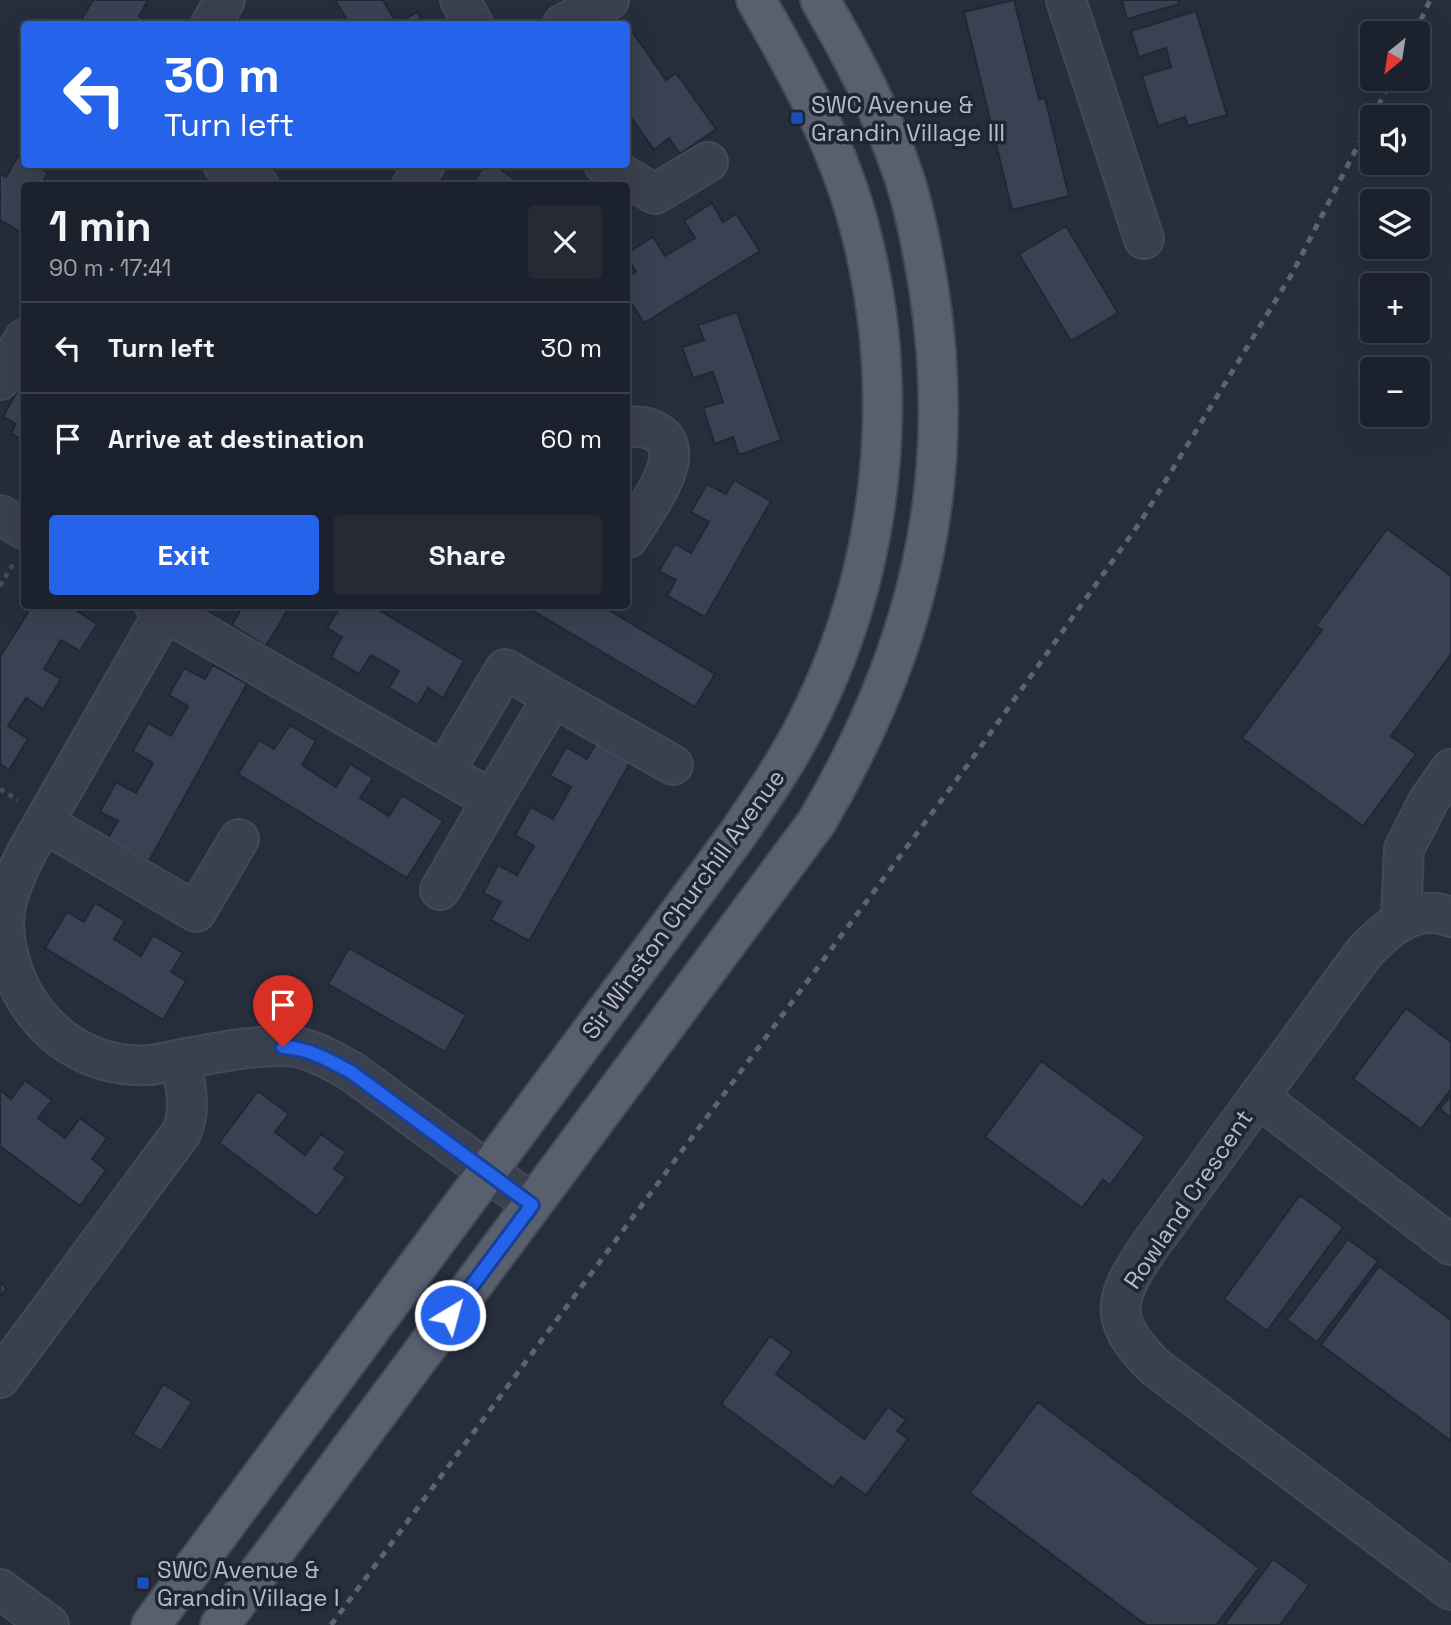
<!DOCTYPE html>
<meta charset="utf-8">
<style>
body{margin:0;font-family:"Space Grotesk",sans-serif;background:#252a35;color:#f1f3f6;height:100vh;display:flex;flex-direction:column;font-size:26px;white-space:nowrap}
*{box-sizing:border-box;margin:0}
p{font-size:23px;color:#a0a4aa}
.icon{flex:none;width:38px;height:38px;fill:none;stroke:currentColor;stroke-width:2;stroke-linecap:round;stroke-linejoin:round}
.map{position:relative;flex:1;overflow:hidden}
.drawer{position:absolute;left:21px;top:182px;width:609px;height:427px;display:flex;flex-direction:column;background:#1c222d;border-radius:7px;box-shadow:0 7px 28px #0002,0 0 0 2px #3a3f49}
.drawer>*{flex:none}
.banner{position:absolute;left:21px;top:21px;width:609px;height:147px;border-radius:7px;box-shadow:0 7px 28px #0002,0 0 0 2px #3a3f49;background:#2563eb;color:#fff;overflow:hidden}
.needle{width:46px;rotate:210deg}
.tools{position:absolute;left:1360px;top:21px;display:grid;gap:14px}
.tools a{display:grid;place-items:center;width:70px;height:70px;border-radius:7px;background:#1c222d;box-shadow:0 7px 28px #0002,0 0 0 2px #3a3f49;font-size:35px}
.pin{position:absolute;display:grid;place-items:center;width:60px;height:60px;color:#fff;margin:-72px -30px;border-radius:50% 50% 50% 0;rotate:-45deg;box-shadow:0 0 7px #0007}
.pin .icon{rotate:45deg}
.me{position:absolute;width:77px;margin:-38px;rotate:37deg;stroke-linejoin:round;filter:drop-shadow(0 0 5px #0008)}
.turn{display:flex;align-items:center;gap:24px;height:147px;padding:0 28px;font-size:32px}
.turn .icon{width:91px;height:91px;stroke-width:2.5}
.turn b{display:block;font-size:49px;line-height:60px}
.round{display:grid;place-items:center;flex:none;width:74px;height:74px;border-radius:7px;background:#252a35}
.summary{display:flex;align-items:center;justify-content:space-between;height:119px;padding:0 28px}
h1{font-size:42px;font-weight:800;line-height:52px}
.action{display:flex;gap:14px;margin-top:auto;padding:14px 28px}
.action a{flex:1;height:80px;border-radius:7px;background:#2563eb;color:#fff;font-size:28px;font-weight:800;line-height:80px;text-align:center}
.action a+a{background:#252a35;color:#f1f3f6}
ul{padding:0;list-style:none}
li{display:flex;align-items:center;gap:21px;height:91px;padding:0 28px;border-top:2px solid #3a3f49}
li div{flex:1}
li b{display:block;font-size:26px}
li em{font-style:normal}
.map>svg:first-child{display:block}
</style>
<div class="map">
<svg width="1451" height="1625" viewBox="0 0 1451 1625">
<rect width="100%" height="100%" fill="#262e3c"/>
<path fill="#394252" stroke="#212734" stroke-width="2" d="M 93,0 L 148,0 L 139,16 L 153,24 L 79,24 Z
M 335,0 L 383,0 L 397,24 L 417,12 L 424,24 L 350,24 Z
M 1014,0 L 1039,99 L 1045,98 L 1069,196 L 1012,210 L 964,12 Z
M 1122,0 L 1178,0 L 1179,4 L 1127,19 Z
M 1196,11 L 1227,115 L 1188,126 L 1185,117 L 1158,126 L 1142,76 L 1171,67 L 1166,48 L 1139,57 L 1131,31 Z
M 631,30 L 666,80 L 676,73 L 716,129 L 680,154 L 669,138 L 654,150 L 626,110 L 626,33 Z
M 18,156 L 24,159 L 24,164 L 33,164 L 48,173 L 40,186 L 24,186 L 24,234 L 0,220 L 0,174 L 6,177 Z
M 485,164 L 492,164 L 515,179 L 511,186 L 459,186 L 464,178 L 473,183 Z
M 712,203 L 723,222 L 736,214 L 760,251 L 644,323 L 626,295 L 626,278 L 636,272 L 626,254 L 653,237 L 665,256 L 695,238 L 684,221 Z
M 1066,226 L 1118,313 L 1071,341 L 1019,254 Z
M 737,312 L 781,440 L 739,455 L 733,437 L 715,444 L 703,408 L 723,402 L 713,372 L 693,378 L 682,347 L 704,340 L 698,325 Z
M 21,384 L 24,385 L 24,441 L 11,433 L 16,424 L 3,417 Z
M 734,480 L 771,501 L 705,617 L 667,596 L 676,580 L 659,571 L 675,544 L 691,553 L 709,522 L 691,512 L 707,484 L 726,494 Z
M 1387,529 L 1451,576 L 1451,654 L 1391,736 L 1416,754 L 1363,826 L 1242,738 L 1322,630 L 1316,626 Z
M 32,606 L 81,606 L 77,611 L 97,624 L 80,651 L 61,640 L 44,669 L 61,679 L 43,709 L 26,698 L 8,726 L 28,739 L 9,770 L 0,764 L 0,657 Z
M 235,606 L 290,606 L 266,646 L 232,625 L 241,609 Z
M 341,606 L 372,606 L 464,661 L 443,698 L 428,688 L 418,705 L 389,688 L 399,671 L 371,655 L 359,674 L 331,657 L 342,637 L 327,628 Z
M 525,606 L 602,606 L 715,674 L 695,707 Z
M 213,665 L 247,684 L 149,861 L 108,838 L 118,821 L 100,812 L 116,782 L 136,793 L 153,763 L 133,751 L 148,723 L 171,736 L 188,706 L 169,695 L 184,668 L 205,679 Z
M 290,725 L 316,741 L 302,765 L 336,787 L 350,764 L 373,778 L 360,798 L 389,816 L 402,795 L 443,821 L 407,878 L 238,774 L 259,740 L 274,749 Z
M 596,743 L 630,763 L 529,941 L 491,920 L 501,902 L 483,893 L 498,865 L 517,875 L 534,846 L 515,835 L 531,807 L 553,819 L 571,787 L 550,776 L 566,747 L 587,759 Z
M 95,903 L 125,921 L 114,939 L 141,956 L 153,935 L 183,953 L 171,972 L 186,981 L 163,1020 L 45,948 L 67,912 L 84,922 Z
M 349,948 L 466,1015 L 445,1052 L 328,984 Z
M 1406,1008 L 1451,1042 L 1451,1089 L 1421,1129 L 1353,1079 Z
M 1041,1061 L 1145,1137 L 1110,1185 L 1103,1180 L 1082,1208 L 985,1137 Z
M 25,1080 L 52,1100 L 38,1118 L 65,1138 L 80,1118 L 107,1138 L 92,1159 L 106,1170 L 80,1206 L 0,1146 L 0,1090 L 11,1099 Z
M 258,1091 L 289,1114 L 275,1132 L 305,1155 L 321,1134 L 346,1152 L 334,1169 L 346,1177 L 317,1216 L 219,1143 Z
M 1451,1095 L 1451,1118 L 1440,1109 Z
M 1300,1195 L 1343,1227 L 1267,1331 L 1224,1299 Z
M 1348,1239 L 1378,1261 L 1317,1342 L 1287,1320 Z
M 1379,1266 L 1451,1320 L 1451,1441 L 1321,1345 Z
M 0,1282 L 7,1289 L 0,1296 Z
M 770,1336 L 792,1352 L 776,1374 L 864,1439 L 888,1407 L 906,1420 L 897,1431 L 908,1439 L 866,1495 L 841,1477 L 833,1487 L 721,1404 Z
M 163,1384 L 192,1402 L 161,1451 L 133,1434 Z
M 1038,1402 L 1259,1568 L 1216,1625 L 1146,1625 L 970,1493 Z
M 1273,1559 L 1309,1585 L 1280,1625 L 1224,1625 Z"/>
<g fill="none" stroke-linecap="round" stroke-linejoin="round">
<g stroke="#434956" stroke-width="42">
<path id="minor" d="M 460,0 L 473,24
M 1066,0 L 1144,239
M 211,24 L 225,0
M 563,24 L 609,0
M 223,164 L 259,186
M 604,164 L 655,194 L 708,162
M 412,186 L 425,164
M 0,380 L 24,339
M 626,428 C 637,425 648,427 658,433 C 691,454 642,514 628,538 L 626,536
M 0,515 L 24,529
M 155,606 L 492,800 L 553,697 L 505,669 L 444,772
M 168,606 L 28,850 C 18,869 9,888 5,910 C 3,926 5,943 9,958 C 26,1023 82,1070 151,1065 C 191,1058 257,1042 296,1047 C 315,1050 334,1062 351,1071 L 532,1204
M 553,697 L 673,765
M 44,823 L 196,912 L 239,839
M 440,890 L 492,800
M 1451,917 C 1415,902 1385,930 1363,954 L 1151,1244 C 1115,1297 1105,1317 1154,1366 L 1451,1590
M 1401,919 L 1404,849 L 1429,800 L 1451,769
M 1258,1097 L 1451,1245
M 0,1378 L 181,1133 C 192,1110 185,1084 181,1059
M 0,1589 L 49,1625"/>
</g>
<g stroke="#434956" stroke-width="42">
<path id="major" d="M 151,1625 L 737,835 C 765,794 793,753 814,708 C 884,563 901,393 862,237 C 842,153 799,75 756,0
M 220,1625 L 816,823 C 916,654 959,486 929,290 C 923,253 916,213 904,177 C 883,114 853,57 820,0"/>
</g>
<path stroke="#415256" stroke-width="4.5" stroke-dasharray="5 5" stroke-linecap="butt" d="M 0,586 L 15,561
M 0,789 L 18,800"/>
<use href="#minor" stroke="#3a404d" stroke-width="38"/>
<use href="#major" stroke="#585f6d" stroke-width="38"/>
<path stroke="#5c6473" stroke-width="5" stroke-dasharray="7 7" stroke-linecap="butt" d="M 1415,33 L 1430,0
M 331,1625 L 972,759 L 1141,521 L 1293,272 L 1392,79"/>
</g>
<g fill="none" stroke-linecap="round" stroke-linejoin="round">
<g stroke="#184099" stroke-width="18">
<path id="route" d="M 283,1047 C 308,1048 329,1060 351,1072 L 532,1205 L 450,1315"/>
</g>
<use href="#route" stroke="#2563eb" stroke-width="12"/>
</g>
<g fill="#1a4fb4" stroke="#1f2532" stroke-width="2.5">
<rect x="790" y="111" width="14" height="14" rx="3.5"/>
<rect x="136" y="1576" width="14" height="14" rx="3.5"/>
</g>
<g text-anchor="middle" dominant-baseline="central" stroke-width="7" stroke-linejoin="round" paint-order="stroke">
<g font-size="24" fill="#b6bbc8" stroke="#1f2532" text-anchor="start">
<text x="811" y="104">SWC Avenue &amp;<tspan x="811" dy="28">Grandin Village III</tspan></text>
<text x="157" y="1569">SWC Avenue &amp;<tspan x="157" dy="28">Grandin Village I</tspan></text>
</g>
<g font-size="24" fill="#b6bbc8" stroke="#1f2532">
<text transform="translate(683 904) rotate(-54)">Sir Winston Churchill Avenue</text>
<text transform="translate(1188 1199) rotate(-56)">Rowland Crescent</text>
</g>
</g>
</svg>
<div class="tools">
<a><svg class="needle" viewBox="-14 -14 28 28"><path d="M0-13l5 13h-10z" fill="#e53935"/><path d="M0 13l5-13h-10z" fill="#a0a4aa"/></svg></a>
<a><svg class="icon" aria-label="sound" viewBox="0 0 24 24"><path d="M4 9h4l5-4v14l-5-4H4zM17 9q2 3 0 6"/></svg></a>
<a><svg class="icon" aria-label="layers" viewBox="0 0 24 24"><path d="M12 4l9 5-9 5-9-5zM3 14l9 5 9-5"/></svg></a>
<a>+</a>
<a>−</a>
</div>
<div class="pin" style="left:283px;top:1047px;background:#d93025"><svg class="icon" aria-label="arrive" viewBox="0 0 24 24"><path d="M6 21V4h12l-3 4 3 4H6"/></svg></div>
<svg class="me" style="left:450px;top:1315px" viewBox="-20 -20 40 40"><circle r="17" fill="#2563eb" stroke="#fff" stroke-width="3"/><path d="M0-11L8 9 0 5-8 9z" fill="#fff"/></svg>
<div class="banner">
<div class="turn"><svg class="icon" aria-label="left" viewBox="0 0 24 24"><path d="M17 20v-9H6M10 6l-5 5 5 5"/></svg><div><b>30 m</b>Turn left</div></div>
</div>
<section class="drawer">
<div class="summary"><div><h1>1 min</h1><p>90 m · 17:41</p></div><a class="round"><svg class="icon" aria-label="close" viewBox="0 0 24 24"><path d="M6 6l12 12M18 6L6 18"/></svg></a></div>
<ul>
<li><svg class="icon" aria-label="left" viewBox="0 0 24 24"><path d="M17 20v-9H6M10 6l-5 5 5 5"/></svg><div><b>Turn left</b></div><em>30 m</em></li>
<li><svg class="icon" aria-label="arrive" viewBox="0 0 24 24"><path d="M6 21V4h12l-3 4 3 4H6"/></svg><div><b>Arrive at destination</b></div><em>60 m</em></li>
</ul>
<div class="action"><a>Exit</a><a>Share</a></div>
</section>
</div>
